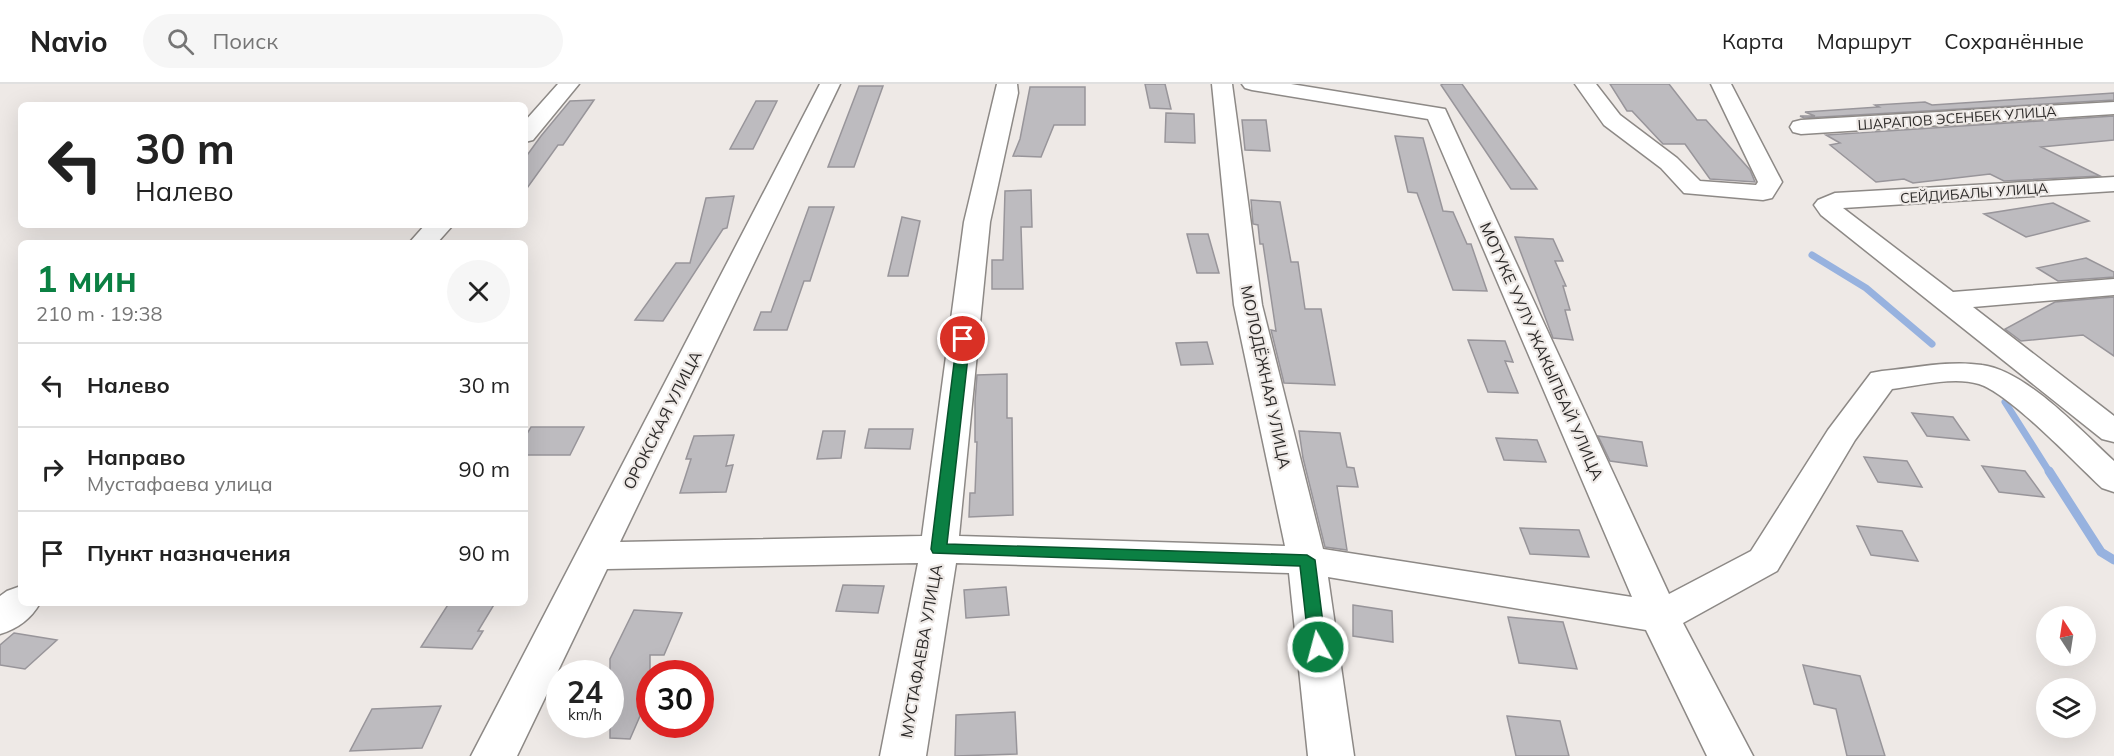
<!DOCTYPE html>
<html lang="ru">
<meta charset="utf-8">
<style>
body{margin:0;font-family:Mulish,sans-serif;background:#f6f6f6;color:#222;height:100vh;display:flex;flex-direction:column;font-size:22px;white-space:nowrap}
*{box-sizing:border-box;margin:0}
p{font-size:20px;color:#767676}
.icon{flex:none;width:33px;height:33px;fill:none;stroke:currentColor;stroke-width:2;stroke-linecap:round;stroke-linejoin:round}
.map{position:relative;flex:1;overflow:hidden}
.side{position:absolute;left:18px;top:156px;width:510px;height:366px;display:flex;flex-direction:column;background:#fff;border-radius:9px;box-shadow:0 6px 24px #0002}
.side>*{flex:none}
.banner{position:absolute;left:18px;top:18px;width:510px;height:126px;border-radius:9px;box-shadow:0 6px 24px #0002;background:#fff;color:#222;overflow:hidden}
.needle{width:39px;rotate:348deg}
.tools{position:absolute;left:2036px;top:522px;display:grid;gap:12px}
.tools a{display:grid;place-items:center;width:60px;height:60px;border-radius:50%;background:#fff;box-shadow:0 6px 24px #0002;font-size:30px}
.speed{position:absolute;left:546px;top:576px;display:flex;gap:12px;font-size:30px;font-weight:700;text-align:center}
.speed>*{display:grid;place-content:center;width:78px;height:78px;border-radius:50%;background:#fff;box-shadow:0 6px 24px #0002;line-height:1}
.speed small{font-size:15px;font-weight:400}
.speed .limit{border:9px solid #d22;background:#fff;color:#111}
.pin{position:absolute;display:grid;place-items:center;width:51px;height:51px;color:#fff;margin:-26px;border:3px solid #fff;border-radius:50%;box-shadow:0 2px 6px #0007}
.me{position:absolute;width:66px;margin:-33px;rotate:353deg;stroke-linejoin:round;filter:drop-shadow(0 0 4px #0008)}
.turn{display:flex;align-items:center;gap:21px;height:126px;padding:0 18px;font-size:27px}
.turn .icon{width:78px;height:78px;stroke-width:2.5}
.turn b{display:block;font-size:42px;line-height:51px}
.round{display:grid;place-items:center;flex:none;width:63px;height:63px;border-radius:32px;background:#f6f6f6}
.overview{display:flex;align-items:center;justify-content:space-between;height:102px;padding:0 18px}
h1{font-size:36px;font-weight:700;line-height:45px;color:#0b8043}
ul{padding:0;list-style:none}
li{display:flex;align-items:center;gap:18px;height:84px;padding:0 18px;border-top:2px solid #e0e0e0}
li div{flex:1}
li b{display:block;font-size:22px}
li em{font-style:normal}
header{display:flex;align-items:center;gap:36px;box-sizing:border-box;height:84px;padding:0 30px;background:#fff;border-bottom:2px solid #e0e0e0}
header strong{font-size:28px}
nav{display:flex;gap:33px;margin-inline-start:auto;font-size:21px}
.search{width:420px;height:54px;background:#f6f6f6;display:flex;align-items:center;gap:15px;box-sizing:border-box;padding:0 21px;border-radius:33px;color:#767676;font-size:22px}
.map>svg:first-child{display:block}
</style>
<header>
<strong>Navio</strong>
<div class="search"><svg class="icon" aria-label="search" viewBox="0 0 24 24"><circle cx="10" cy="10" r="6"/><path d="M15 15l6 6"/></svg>Поиск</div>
<nav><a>Карта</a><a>Маршрут</a><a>Сохранённые</a></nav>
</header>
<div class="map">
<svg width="2114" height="672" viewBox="0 0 2114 672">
<rect width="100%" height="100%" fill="#eee9e6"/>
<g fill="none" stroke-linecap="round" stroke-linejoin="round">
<path stroke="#97b2df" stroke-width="7" d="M 1812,171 L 1866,204 L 1932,260
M 2005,318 L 2050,389"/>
<path stroke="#97b2df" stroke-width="9" d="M 2049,387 L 2101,468 L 2114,476"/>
</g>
<path fill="#bdbbbf" stroke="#98959a" stroke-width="1.5" d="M 1145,0 L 1165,0 L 1171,25 L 1150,24 Z
M 1443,0 L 1462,0 L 1537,105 L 1511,105 L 1441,1 Z
M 1610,0 L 1669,0 L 1697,36 L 1706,36 L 1750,86 L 1755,98 L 1710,95 L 1685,60 L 1663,60 L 1632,27 L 1627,27 Z
M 859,2 L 883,2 L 854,83 L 828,83 Z
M 1030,3 L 1085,3 L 1085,41 L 1054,41 L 1041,73 L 1013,72 L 1020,55 Z
M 2114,9 L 2114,16 L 1804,34 L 1800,32 L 1815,32 L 1805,28 L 1879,23 L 1875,21 L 1925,18 L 1932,21 Z
M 594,16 L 563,61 L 558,61 L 525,107 L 525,74 L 541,52 L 570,17 Z
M 756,17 L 777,17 L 753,65 L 730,65 Z
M 1166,29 L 1194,30 L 1195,59 L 1165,58 Z
M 2114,32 L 2114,56 L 2041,63 L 2100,92 L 2004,97 L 1990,90 L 1913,99 L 1904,95 L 1876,98 L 1830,61 L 1840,59 L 1826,51 Z
M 1242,36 L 1266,36 L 1270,67 L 1245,66 Z
M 1395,52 L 1423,54 L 1443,127 L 1453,128 L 1467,160 L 1471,160 L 1487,207 L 1453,206 L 1417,109 L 1408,108 Z
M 1031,106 L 1032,143 L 1021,143 L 1023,205 L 992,205 L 992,176 L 1003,176 L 1005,107 Z
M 734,112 L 727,144 L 723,145 L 663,237 L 635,236 L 676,179 L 690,179 L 706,114 Z
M 1251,116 L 1280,118 L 1291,178 L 1298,178 L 1305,225 L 1321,225 L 1335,301 L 1284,299 L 1271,246 L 1276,247 L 1263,160 L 1260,160 L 1258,141 L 1253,140 Z
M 2053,119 L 2089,137 L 2026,153 L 1984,130 Z
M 809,123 L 834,123 L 810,197 L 804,197 L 787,246 L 754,246 L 761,228 L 771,228 Z
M 902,133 L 920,137 L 908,192 L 888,192 Z
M 1187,150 L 1208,150 L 1219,189 L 1197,189 Z
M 1515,153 L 1553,155 L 1563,177 L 1555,177 L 1566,202 L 1563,202 L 1570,226 L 1565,226 L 1573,256 L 1553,254 Z
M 2086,174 L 2114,188 L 2114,193 L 2058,197 L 2037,184 Z
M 2114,213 L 2114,272 L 2083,251 L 2021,257 L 2005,245 L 2055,218 Z
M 1468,256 L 1505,257 L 1513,278 L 1505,277 L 1518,309 L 1488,308 Z
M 1207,258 L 1213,280 L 1181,281 L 1176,259 Z
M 1007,290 L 1007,334 L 1012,334 L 1013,431 L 969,433 L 970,409 L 975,409 L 977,358 L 975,358 L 975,317 L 977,291 Z
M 1912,329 L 1953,333 L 1969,356 L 1927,352 Z
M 531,343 L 584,343 L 570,371 L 525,371 L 525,353 Z
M 869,345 L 913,345 L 910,365 L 865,364 Z
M 823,347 L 845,347 L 841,374 L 817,375 Z
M 1299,347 L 1340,349 L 1347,383 L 1354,384 L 1358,403 L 1337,402 L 1347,466 L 1325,463 L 1303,374 Z
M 734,351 L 726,382 L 733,381 L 726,408 L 680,409 L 691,375 L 686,375 L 694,352 Z
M 1598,352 L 1642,358 L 1647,382 L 1610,377 Z
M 1496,354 L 1537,356 L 1546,378 L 1504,376 Z
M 1864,373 L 1907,377 L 1922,403 L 1878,398 Z
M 1982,382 L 2025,387 L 2044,413 L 1999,408 Z
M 1857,442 L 1902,447 L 1918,477 L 1871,471 Z
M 1520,444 L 1579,446 L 1589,473 L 1530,470 Z
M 843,501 L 884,502 L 878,529 L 836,527 Z
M 1006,503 L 1009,531 L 966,534 L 964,506 Z
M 449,519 L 495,519 L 478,547 L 483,547 L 472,565 L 421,563 Z
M 1353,521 L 1392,527 L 1393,558 L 1353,552 Z
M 634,526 L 682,529 L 664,571 L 650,571 L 650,609 L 630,655 L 610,654 L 610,575 Z
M 1508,533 L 1563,538 L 1577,585 L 1519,579 Z
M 14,549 L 57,556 L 25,585 L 0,581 L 0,561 Z
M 1803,581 L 1860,592 L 1885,672 L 1847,672 L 1836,625 L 1814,620 Z
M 441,622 L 422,664 L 350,667 L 372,625 Z
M 1015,628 L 1017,670 L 955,672 L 956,631 Z
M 1507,632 L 1560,637 L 1569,672 L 1516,672 Z"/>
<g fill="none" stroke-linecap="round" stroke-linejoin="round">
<g stroke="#8d8986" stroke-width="3">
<path id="minor" d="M 558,0 L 579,0 L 533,56 L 525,58 L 525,37 Z
M 820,0 L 840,0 L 620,458 L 922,452 L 964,138 L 997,0 L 1017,0 L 1018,9 L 990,138 L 959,452 L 1285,462 L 1234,221 L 1212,0 L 1232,0 L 1262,221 L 1323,465 L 1632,513 L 1428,35 L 1252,6 L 1245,4 L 1242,0 L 1291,0 L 1445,25 L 1669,510 L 1751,467 L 1828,346 L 1871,289 L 1882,287 C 1915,284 1950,276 1982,281 C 2027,287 2081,347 2114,377 L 2114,408 L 2102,404 C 2076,380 2009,309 1979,300 C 1953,292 1918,302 1892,305 L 1855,356 L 1777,487 L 1683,539 L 1753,672 L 1707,672 L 1646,546 L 1328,493 L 1354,672 L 1308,672 L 1289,489 L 956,479 L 926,672 L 880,672 L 918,479 L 607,485 L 517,672 L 471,672 Z
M 1575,0 L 1596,0 L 1620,31 L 1677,74 L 1700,97 L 1756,101 L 1758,98 L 1711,0 L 1731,0 L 1782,98 L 1772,114 L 1763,116 L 1684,109 L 1661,84 L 1604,41 Z
M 2114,18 L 2114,30 L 1801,50 L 1793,48 L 1790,43 L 1793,38 L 1801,36 Z
M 2114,93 L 2114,107 L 1843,124 L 1953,208 L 2114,195 L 2114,211 L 1973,223 L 2114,332 L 2114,358 L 2102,355 L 1821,131 L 1814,121 L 1818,116 L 1835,109 Z
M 425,141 L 453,141 L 437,159 L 409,159 Z
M 21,502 L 21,519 L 40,519 C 31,535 17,545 0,550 L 0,512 L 7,507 Z"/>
</g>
<use href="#minor" fill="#fff" fill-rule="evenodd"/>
</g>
<path fill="#0b8043" stroke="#07532c" stroke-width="1.5" d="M 963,251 L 970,255 L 947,460 L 1307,471 L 1315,476 L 1326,563 L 1324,568 L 1312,568 L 1309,563 L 1300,482 L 933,469 L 931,465 L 957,255 Z"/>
<g text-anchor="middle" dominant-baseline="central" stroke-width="4.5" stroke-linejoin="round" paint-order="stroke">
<g font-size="14" fill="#2d2b2a" stroke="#eee9e6">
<text transform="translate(1957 34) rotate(-4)">ШАРАПОВ ЭСЕНБЕК УЛИЦА</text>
<text transform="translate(1974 109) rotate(-4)">СЕЙДИБАЛЫ УЛИЦА</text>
</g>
<g font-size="16" fill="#2d2b2a" stroke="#eee9e6">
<text transform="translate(1542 267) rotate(66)">МОТУКЕ УУЛУ ЖАКЫПБАЙ УЛИЦА</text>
<text transform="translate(1266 293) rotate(78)">МОЛОДЁЖНАЯ УЛИЦА</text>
<text transform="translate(662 336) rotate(-63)">ОРОКСКАЯ УЛИЦА</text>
<text transform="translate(921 567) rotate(-80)">МУСТАФАЕВА УЛИЦА</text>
</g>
</g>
</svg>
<div class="tools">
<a><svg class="needle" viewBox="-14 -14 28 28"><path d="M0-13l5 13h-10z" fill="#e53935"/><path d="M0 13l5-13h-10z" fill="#767676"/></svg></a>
<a><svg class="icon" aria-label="layers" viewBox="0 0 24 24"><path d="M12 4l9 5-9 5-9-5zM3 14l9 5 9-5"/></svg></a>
</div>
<div class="speed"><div>24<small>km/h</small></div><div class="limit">30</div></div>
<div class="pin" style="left:963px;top:255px;background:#d93025"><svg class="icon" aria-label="arrive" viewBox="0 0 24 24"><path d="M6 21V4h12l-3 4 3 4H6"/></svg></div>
<svg class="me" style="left:1318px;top:563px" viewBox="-20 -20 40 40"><circle r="17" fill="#0b8043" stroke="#fff" stroke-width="3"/><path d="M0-11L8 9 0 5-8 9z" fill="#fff"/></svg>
<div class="banner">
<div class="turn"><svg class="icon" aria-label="left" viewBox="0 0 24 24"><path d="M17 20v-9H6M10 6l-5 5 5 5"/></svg><div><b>30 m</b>Налево</div></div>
</div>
<section class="side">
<div class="overview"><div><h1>1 мин</h1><p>210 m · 19:38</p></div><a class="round"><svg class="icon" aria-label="close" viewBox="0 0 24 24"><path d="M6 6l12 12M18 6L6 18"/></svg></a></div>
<ul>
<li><svg class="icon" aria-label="left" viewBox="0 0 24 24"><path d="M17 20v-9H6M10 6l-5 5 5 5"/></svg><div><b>Налево</b></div><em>30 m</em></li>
<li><svg class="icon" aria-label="right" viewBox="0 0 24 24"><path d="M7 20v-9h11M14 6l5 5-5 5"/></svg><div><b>Направо</b><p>Мустафаева улица</p></div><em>90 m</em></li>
<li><svg class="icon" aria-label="arrive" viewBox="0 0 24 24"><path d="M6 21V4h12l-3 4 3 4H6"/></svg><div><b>Пункт назначения</b></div><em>90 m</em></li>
</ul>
</section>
</div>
